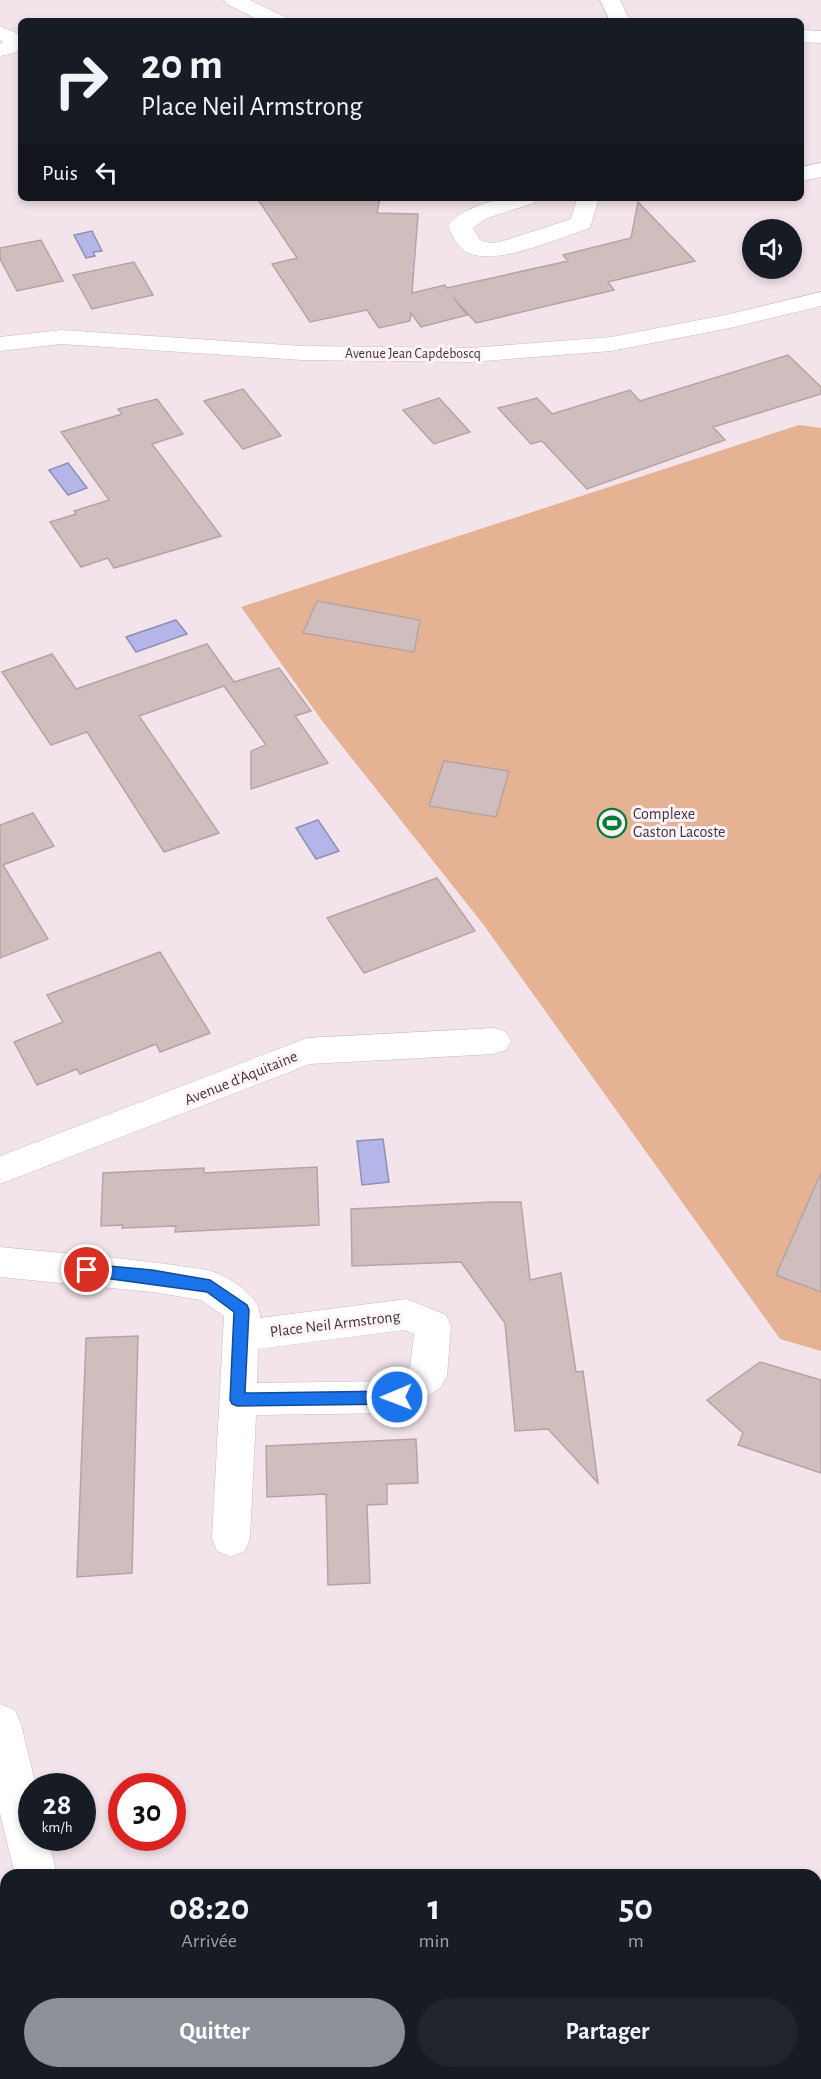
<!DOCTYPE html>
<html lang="fr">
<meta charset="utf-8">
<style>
body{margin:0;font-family:"Alegreya Sans",sans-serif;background:#20242c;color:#f1f3f6;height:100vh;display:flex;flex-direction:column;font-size:22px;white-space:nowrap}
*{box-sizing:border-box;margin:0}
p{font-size:20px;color:#9ea1a6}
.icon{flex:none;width:33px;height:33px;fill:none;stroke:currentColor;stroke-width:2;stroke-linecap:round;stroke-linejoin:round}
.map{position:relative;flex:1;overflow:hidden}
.drawer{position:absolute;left:0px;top:1869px;width:822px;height:210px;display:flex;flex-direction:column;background:#171b24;border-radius:18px 18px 0 0;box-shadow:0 3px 9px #0003}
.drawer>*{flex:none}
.hud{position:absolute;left:18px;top:18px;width:786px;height:183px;border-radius:9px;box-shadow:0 3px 9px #0003;background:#171b24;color:#f1f3f6;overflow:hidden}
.controls{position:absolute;left:742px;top:219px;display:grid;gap:12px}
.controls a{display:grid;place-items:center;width:60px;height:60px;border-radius:50%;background:#171b24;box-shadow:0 3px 9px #0003;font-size:30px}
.speed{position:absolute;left:18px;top:1773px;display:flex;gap:12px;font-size:30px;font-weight:700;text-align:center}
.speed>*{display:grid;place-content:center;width:78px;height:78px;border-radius:50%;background:#171b24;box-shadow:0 3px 9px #0003;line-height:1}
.speed small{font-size:15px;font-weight:400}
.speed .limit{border:9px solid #d22;background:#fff;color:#111}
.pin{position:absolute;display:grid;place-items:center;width:51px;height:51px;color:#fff;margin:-26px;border:3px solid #fff;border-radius:50%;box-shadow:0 2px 6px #0007}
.me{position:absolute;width:66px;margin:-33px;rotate:269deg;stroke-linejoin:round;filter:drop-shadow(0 0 4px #0008)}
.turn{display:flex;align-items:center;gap:21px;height:126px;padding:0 24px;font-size:27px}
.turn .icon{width:78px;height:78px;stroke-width:2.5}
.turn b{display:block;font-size:42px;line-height:51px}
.then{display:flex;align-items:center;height:57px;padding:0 24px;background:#0003;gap:12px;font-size:22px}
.eta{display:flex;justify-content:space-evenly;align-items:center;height:102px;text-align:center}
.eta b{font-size:36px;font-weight:600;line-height:42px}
.primary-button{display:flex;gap:12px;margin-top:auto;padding:12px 24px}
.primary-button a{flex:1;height:69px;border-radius:36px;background:#8c9099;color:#fff;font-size:24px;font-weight:600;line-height:69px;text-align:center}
.primary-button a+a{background:#20242c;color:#f1f3f6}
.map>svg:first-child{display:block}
</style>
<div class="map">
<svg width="821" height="2079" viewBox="0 0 821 2079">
<rect width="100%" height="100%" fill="#f3e4eb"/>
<path fill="#e5b293" d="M 799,425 L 821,428 L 821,1351 L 780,1339 L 483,924 L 323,722 L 241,607 Z"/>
<path fill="#b4b5e9" stroke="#908fb4" stroke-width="1.5" d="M 92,231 L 102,251 L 93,252 L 95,256 L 86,258 L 74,235 Z
M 68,463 L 87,488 L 68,495 L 49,470 Z
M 176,620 L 187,634 L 136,652 L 126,637 Z
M 318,820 L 339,851 L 316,859 L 296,828 Z
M 383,1139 L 389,1182 L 362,1185 L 357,1141 Z"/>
<path fill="#d0bebe" stroke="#b5a4a4" stroke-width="1.5" d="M 257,198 L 380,198 L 377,213 L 418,214 L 412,293 L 445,285 L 447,288 L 568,261 L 563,255 L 631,238 L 638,202 L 695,261 L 608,282 L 614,290 L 476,323 L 453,297 L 467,315 L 421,327 L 411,313 L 410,321 L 379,328 L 367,310 L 310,322 L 272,264 L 297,258 Z
M 41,240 L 63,281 L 17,291 L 0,259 L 0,248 Z
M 134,262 L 153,295 L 92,309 L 73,275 Z
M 788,355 L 821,387 L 821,394 L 713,427 L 725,440 L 587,489 L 542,441 L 531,444 L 498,408 L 537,398 L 552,414 L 630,390 L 640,401 Z
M 243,389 L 281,436 L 243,449 L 204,401 Z
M 439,398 L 470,432 L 434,444 L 403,410 Z
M 157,399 L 183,434 L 152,444 L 221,536 L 114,568 L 108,558 L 81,567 L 50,522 L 76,514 L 74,511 L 109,500 L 61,432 L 122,414 L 118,409 Z
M 317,601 L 420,620 L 414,652 L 303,633 Z
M 207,644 L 234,682 L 279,668 L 311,711 L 295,716 L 328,763 L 251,789 L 251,751 L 266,745 L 224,686 L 139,716 L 219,833 L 164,852 L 87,732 L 51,745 L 2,672 L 52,654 L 76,689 Z
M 444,761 L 509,771 L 496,817 L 429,806 Z
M 33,813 L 54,846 L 3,865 L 48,939 L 0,958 L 0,825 Z
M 437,878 L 475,931 L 364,973 L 327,918 Z
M 160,952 L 210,1033 L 160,1052 L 156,1044 L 80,1074 L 77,1069 L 37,1085 L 14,1042 L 63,1022 L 47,995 Z
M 317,1167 L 319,1225 L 175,1232 L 176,1226 L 122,1228 L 123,1225 L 101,1226 L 103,1173 L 204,1168 L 204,1173 Z
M 821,1173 L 821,1292 L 776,1275 Z
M 493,1202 L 521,1202 L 530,1280 L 561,1273 L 576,1372 L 583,1371 L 598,1483 L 548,1429 L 515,1431 L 505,1323 L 461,1262 L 352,1266 L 351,1209 Z
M 138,1336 L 132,1573 L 77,1577 L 86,1338 Z
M 760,1362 L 821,1380 L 821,1473 L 738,1445 L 743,1433 L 707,1400 Z
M 416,1439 L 418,1483 L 387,1484 L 387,1504 L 367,1505 L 370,1583 L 328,1585 L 326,1494 L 267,1497 L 266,1446 Z"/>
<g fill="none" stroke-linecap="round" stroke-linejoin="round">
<g stroke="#c9b9c0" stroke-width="1">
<path id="street" d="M 224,0 L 250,0 L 285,17 L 288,21 L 261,21 L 227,4 Z
M 600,0 L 620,0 L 630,21 L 610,21 Z
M 0,26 L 21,35 L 21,48 L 14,53 L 0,56 L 0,44 L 3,42 L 0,40 Z
M 801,30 L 821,31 L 821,43 L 801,42 Z
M 821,163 L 821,177 L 801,181 L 801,167 Z
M 503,198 L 537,198 L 534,203 L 487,218 L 473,228 L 480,240 L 490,243 L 500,242 L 571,219 L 577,198 L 599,198 L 590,228 C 560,237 491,270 463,250 C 456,244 452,235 448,226 C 460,209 484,204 503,198 Z
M 821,292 L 821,306 L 730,328 L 611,351 L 470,362 L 302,360 L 61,344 L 0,351 L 0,337 L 61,330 L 302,346 L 470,348 L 611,337 L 730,314 Z
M 494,1028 L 506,1032 L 511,1041 L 506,1050 L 494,1054 L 310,1064 L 0,1184 L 0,1156 L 307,1038 Z
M 0,1247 C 58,1253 116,1257 174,1265 C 189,1268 209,1268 223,1276 C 239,1284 261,1299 260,1318 L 407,1299 L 446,1315 L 451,1326 L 447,1376 L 441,1387 L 410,1408 L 397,1413 L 256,1415 L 250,1539 L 245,1551 L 231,1557 L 217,1551 L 212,1539 L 224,1316 L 201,1300 L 152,1292 L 0,1277 ZM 404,1330 L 414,1334 L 410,1368 L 391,1381 L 257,1383 L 258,1349 Z
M 0,1704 L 15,1710 L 21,1724 L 36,1786 L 32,1786 L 32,1838 L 48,1838 L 57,1875 L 15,1875 L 0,1813 Z
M 57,2073 L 103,2073 L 104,2079 L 58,2079 Z"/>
</g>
<path stroke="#b6aab0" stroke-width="4.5" stroke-dasharray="5 4" stroke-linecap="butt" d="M 0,2019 L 6,2047
M 14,2073 L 16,2079"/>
<use href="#street" fill="#fff" fill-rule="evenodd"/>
</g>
<path fill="#1a73e8" stroke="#114b97" stroke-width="1.5" d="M 87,1264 L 152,1270 L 210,1280 L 247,1305 L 249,1310 L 245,1393 L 397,1391 L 402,1393 L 405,1397 L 402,1402 L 397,1404 L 237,1406 L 232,1404 L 230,1400 L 234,1312 L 207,1292 L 82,1275 L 80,1270 L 82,1266 Z"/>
<defs>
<g id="stadium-ring" transform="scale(1.5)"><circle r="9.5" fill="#fff2f8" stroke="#007c34" stroke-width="1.5"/><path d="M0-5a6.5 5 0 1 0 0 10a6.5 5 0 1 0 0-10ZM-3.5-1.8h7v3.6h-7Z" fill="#007c34"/></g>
</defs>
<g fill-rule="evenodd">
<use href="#stadium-ring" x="612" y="823"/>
</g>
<g text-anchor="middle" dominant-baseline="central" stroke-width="6" stroke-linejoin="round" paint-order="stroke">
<g font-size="14" fill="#3d373a" stroke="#fff2f8">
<text x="413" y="354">Avenue Jean Capdeboscq</text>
</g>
<g font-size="16" fill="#3d373a" stroke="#fff2f8" text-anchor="start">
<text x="633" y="814">Complexe<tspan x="633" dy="18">Gaston Lacoste</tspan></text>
</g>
<g font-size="16" fill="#3d373a" stroke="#fff2f8">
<text transform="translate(241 1078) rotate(-22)">Avenue d'Aquitaine</text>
<text transform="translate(335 1324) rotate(-7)">Place Neil Armstrong</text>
</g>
</g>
</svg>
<div class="controls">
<a><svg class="icon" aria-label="sound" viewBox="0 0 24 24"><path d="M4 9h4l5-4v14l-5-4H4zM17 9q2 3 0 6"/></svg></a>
</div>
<div class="speed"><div>28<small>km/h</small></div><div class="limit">30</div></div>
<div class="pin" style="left:87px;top:1270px;background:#d93025"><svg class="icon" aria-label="arrive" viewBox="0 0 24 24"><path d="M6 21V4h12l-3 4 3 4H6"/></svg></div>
<svg class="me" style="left:397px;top:1397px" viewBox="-20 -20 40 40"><circle r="17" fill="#1a73e8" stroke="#fff" stroke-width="3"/><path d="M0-11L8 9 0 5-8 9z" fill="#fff"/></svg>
<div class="hud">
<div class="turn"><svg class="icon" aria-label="right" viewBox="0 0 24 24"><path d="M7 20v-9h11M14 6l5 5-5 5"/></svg><div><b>20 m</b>Place Neil Armstrong</div></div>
<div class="then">Puis<svg class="icon" aria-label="left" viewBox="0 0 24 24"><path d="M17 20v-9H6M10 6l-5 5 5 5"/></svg></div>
</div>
<section class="drawer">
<div class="eta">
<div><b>08:20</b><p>Arrivée</p></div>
<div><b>1</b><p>min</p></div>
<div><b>50</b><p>m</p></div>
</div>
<div class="primary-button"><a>Quitter</a><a>Partager</a></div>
</section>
</div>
